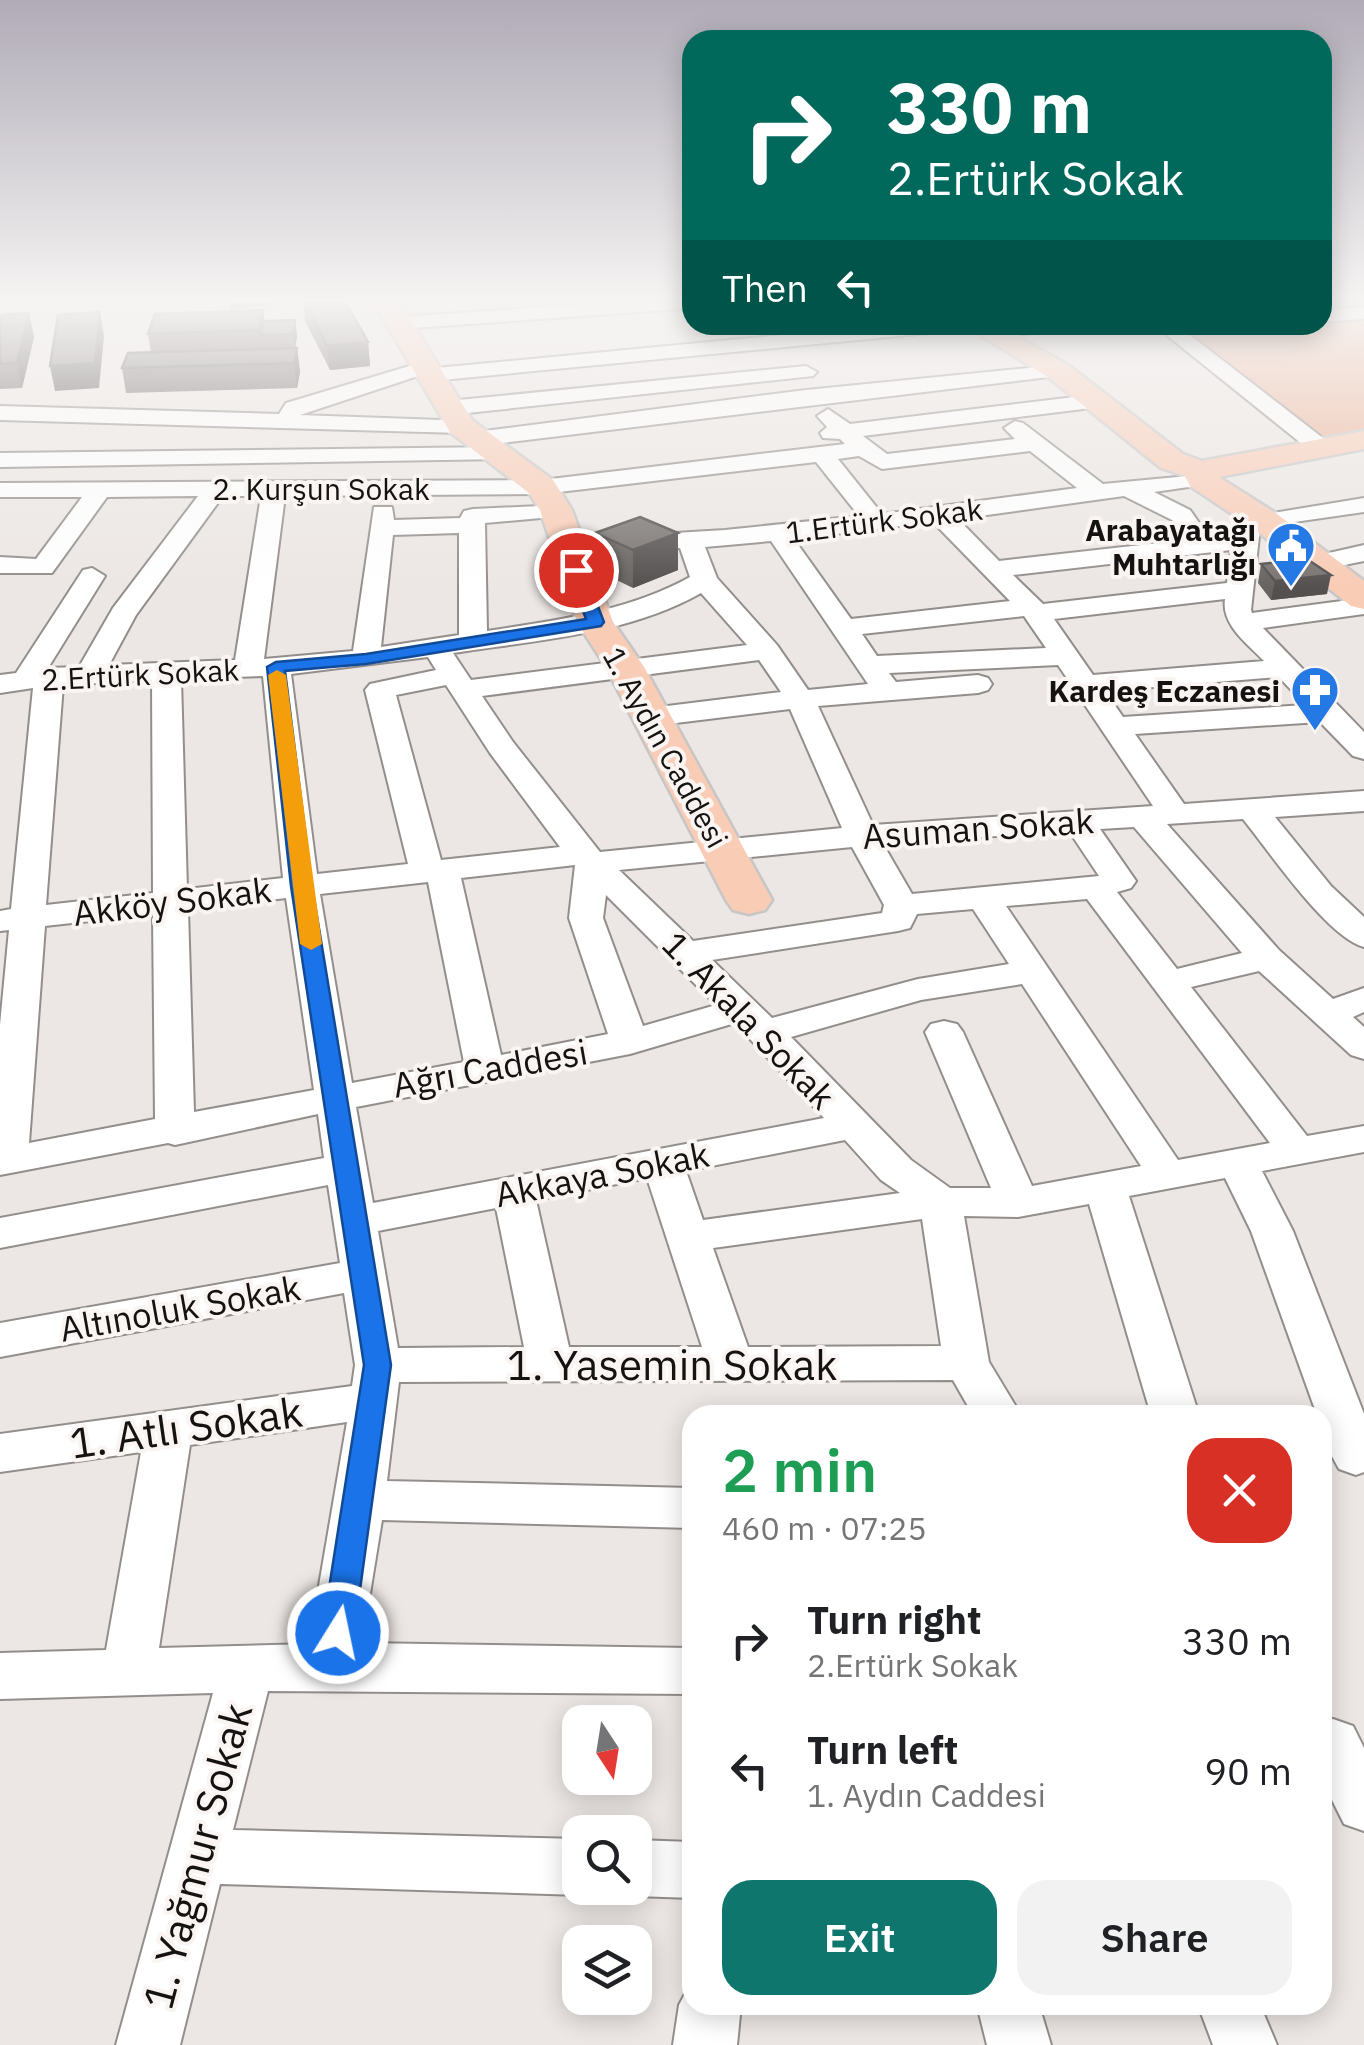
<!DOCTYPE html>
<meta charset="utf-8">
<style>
body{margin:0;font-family:"IBM Plex Sans",sans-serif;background:#f2f2f2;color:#202124;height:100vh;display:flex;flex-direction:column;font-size:38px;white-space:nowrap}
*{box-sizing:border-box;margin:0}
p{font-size:32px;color:#757577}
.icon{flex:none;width:55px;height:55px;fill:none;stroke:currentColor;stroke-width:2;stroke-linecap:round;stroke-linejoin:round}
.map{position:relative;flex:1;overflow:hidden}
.sheet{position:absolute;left:682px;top:1405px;width:650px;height:610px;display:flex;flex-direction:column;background:#fff;border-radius:30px;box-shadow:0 5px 25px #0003}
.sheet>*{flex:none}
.hud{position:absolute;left:682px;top:30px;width:650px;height:305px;border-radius:30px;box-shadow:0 5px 25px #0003;background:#00695c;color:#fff;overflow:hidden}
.needle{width:65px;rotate:168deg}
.tools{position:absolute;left:562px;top:1705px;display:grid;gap:20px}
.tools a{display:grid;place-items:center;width:90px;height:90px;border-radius:20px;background:#fff;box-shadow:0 5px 25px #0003;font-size:50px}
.pin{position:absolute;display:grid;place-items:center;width:85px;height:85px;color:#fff;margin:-42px;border:5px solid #fff;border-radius:50%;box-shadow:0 2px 10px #0007}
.me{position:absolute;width:110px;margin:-55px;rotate:10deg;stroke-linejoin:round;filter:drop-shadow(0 0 8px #0008)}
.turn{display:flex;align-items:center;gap:35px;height:210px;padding:0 40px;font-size:45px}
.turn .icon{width:130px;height:130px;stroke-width:2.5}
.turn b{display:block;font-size:70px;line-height:85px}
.then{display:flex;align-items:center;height:95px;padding:0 40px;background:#0003;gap:20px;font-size:38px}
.round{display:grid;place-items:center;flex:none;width:105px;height:105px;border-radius:30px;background:#f2f2f2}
.headline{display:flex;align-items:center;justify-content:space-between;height:170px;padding:0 40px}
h1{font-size:60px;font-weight:600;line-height:75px;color:#1e9e55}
.action{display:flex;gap:20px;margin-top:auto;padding:20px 40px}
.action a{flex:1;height:115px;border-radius:30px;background:#0f766e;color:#fff;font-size:40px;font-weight:600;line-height:115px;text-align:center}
.action a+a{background:#f2f2f2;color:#202124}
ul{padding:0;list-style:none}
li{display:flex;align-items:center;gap:30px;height:130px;padding:0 40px}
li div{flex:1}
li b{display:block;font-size:38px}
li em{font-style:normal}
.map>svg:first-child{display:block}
</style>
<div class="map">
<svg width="1364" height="2045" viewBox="0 0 1364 2045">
<rect width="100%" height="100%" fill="#ece7e4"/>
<path fill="#ecb296" d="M 1360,320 L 1364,322 L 1364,433 L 1326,440 L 1188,332 Z"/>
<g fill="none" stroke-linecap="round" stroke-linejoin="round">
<g stroke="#938e8c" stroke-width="4">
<path id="minor" d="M 603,303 L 691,303 L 681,309 L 399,329 L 389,323 L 399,317 Z
M 1364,307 L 1364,319 L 1322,322 L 1322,310 Z
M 888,325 L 961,325 L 951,331 L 431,381 L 421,375 L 300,415 L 469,421 L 472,426 L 461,433 L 0,420 L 0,406 L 279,414 L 286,403 L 426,361 L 433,363 L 436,368 Z
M 1154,325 L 1177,325 L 1328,442 L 1332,447 L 1328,452 L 1312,452 Z
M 1058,365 L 1065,367 L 1069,371 L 1065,375 L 476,446 L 465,439 L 476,432 L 806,390 Z
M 806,366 L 817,372 L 813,376 L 448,415 L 437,408 L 448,401 Z
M 1100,394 L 1111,401 L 1108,406 L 863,436 L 887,454 L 1015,439 L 1004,428 L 1015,421 L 1023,423 L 1103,484 L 1209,474 L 1213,479 L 1209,484 L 1154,492 L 1190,510 L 1209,537 L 1234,534 L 1240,506 L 1258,506 L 1261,515 L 1364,498 L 1364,512 L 1260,527 L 1251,610 L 1252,613 L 1364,598 L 1364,614 L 1263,628 L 1364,732 L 1364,759 L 1353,756 L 1320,722 L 1135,734 L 1184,804 L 1364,791 L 1364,811 L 1275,817 L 1331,886 L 1364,917 L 1364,947 C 1327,937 1269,851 1243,819 L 1167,824 L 1279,950 L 1333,999 L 1364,988 L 1364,1012 L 1353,1017 L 1364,1027 L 1364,1059 L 1351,1055 L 1259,971 L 1191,987 L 1307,1136 L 1364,1126 L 1364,1152 L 1262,1171 L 1293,1231 L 1364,1414 L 1364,1472 L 1356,1475 L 1339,1469 C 1329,1452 1322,1435 1322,1415 L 1317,1415 L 1251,1231 L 1225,1178 L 1129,1196 L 1199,1415 L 1151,1415 L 1089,1204 L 1018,1217 L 964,1216 L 989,1362 L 1021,1415 L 973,1415 L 953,1380 L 399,1382 L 387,1481 L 692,1488 L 692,1528 L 382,1520 L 362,1643 L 692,1648 L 692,1694 L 268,1691 L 233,1830 L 580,1839 L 580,1888 L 598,1888 L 580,1895 L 220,1884 L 180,2045 L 116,2045 L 213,1693 L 0,1699 L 0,1653 L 106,1650 L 141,1452 L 0,1472 L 0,1434 L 352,1386 L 355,1365 L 344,1293 L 0,1357 L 0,1323 L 340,1263 L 328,1185 L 0,1248 L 0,1218 L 324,1158 L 318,1114 L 175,1145 L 168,1143 L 0,1175 L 0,1025 L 9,930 L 0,931 L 0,911 L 11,909 L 33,688 L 0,693 L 0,675 L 16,673 L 83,570 L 92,568 L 105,576 L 48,668 L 79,667 L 113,608 L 198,496 L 107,497 L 52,573 L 0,573 L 0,557 L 36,559 L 82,497 L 0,497 L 0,483 L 542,480 L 845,444 L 840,439 L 823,438 L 820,433 L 827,427 L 817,416 L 828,409 L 850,424 ZM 1030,451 L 1077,488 L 882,514 L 838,459 L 859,456 L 882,469 ZM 816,462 L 859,516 L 725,530 L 557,540 L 553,545 L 557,550 L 566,553 L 680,548 L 690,577 C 627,612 557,620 487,631 L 485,523 L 552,517 L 564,510 L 561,505 L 473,509 L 464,511 L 460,518 L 394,520 L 392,507 L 374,507 L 353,651 L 264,659 L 285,496 L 542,494 ZM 223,496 L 261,496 L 235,660 L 109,665 L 136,615 ZM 1124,496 L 1172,520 L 1186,540 L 999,561 L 958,519 ZM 933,522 L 1010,601 L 851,619 L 794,539 ZM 459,533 L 459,635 L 381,647 L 393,535 ZM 771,541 L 868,684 L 808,690 L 777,645 L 717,578 L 705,547 ZM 1231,550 L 1227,583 L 1043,604 L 1013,575 ZM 701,593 L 747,645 L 471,680 L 453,653 C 536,640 627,635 701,593 ZM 1225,599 C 1221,625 1248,644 1264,661 L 1093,675 L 1054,619 ZM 1024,616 L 1046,648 L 877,656 L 862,634 ZM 428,657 L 436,670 L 370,684 L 365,690 L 408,864 L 317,874 L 291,674 ZM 759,660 L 781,692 L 651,708 L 640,711 L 636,717 L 640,723 L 651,726 L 790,709 L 842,828 L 600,852 L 513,742 L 482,696 ZM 1058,665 L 1153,806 L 873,825 L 818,706 L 978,693 L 988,690 L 992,684 L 988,678 L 978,675 L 896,682 L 889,673 ZM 263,676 L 283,878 L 187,889 L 181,679 ZM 1279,677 L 1305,705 L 1123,717 L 1105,691 ZM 152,680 L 153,893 L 46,905 L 63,685 ZM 446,685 L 490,753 L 560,847 L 441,860 L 396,695 ZM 1134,827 L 1242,953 L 1177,969 L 1117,892 L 1131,888 L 1136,881 L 1100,829 ZM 1069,831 L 1099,876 L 912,894 L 883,844 ZM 852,847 L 884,905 L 882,913 L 693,941 L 619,870 ZM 575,865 L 569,918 L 608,1034 L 501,1055 L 461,878 ZM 428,882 L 464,1062 L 352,1083 L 320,894 ZM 606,895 L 716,1005 L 643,1026 L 603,918 ZM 286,898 L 314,1090 L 194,1112 L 188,910 ZM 1087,899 L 1270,1143 L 1178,1160 L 1006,906 ZM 973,909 L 1009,964 L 918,979 L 772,1018 L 712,960 L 898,931 L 910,928 L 917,914 ZM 153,914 L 155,1119 L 29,1143 L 45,926 ZM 1022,984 L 1141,1166 L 1032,1186 L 963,1032 L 957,1024 L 944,1021 L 931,1024 L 925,1032 L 991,1188 L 950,1188 L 911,1160 L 791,1037 L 921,1000 ZM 735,1023 L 824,1118 L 373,1203 L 356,1107 L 630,1054 ZM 845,1140 L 881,1180 L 900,1193 L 703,1220 L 686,1171 ZM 647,1178 L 702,1347 L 569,1347 L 536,1200 ZM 496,1208 L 524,1347 L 398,1348 L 378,1231 ZM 922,1219 L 941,1346 L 748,1347 L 713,1248 ZM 347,1422 L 309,1644 L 159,1648 L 190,1445 Z
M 497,447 L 505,449 L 509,454 L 505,459 L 0,467 L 0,453 Z
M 1364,545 L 1364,561 L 1320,570 L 1307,562 L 1311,557 Z
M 1333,1719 L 1353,1726 L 1364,1748 L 1364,1831 L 1344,1824 L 1322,1780 L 1322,1721 Z
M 635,1840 L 692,1842 L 692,1898 L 635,1896 L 614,1888 L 635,1888 Z
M 692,1981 L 692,2005 L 741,2005 L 737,2045 L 673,2045 L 679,2005 Z
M 977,2005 L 1039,2005 L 1051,2045 L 987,2045 Z
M 1198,2005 L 1260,2005 L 1277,2045 L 1213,2045 Z"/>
</g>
<g stroke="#c7c6c6" stroke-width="5">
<path id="major" d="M 374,303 L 400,303 L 472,420 L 553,480 L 572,510 L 613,622 L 644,667 L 772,900 L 765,910 L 749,914 L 733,910 L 726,900 L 606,667 L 577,622 L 540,510 L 529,493 L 450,432 Z
M 964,325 L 996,325 L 1068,365 L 1183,454 L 1202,461 L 1364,431 L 1364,449 L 1219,477 L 1277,514 L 1364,581 L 1364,609 L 1351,606 L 1253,528 L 1190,486 L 1185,476 L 1161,468 L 1048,377 Z"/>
</g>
<use href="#minor" fill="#fff" fill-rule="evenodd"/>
<use href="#major" fill="#f9ccb6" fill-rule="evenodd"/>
</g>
<path fill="#676361" d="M 303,303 L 346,303 L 368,342 L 370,366 L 330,370 L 305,321 Z
M 263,310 L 265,321 L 295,320 L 297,336 L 295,348 L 297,348 L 300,372 L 297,388 L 126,393 L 122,368 L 151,352 L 148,334 Z
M 29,313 L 34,337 L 22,388 L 0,389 L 0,315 Z
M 1010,325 L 1126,325 L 1125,329 L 1021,336 Z
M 595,533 L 678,570 L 633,588 L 596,570 Z
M 1261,564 L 1327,594 L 1271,600 L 1258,583 Z"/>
<path fill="#54504f" d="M 211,303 L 285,303 L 231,309 L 230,303 L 211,305 Z
M 263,310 L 266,334 L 260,335 L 262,354 L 259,330 Z
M 100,312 L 104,336 L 99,388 L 55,391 L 50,366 Z
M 29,313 L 34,337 L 22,388 L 17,363 Z
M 295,320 L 297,336 L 295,350 L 293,334 Z
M 368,342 L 370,366 L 330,370 L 327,346 Z
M 297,348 L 300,372 L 297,388 L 294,363 Z
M 678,533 L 678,570 L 633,588 L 633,550 Z
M 1331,575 L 1327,594 L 1271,600 L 1275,581 Z"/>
<path fill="#787371" stroke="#54504f" stroke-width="2.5" d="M 305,303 L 346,303 L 368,342 L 327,346 Z
M 263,310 L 259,330 L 148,334 L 155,314 Z
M 100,312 L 95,363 L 50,366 L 58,315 Z
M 29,313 L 17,363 L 0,364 L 0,315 Z
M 295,320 L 293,334 L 260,335 L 263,321 Z
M 297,348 L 294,363 L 122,368 L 128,353 Z
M 640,517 L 678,533 L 633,550 L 595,533 Z
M 1307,559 L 1331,575 L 1275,581 L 1261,564 Z"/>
<linearGradient id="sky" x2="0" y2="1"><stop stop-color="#b0abb7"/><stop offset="0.51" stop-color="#f6f4f3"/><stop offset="1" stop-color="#f6f4f3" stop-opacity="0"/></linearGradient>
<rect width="1364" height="589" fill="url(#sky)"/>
<path fill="#1a73e8" stroke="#114b97" stroke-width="2.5" d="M 576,566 L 584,570 L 604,622 L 601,626 L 366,664 L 285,671 L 312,886 L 391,1365 L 354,1633 L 349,1642 L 338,1646 L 326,1642 L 322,1633 L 364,1365 L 291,886 L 267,667 L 276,662 L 366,654 L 586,619 L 568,570 Z"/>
<path fill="#f59e0b" d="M 277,670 L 286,675 L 322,944 L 311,950 L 300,944 L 268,675 Z"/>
<defs>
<g id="civic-pin" transform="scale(2.5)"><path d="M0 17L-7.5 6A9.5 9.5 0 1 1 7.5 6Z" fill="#2579e4" stroke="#faf4f2"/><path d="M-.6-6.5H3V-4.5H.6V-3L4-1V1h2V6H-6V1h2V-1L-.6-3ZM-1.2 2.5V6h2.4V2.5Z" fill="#fff"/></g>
<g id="pharmacy-pin" transform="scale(2.5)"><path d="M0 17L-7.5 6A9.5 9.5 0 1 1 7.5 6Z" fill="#2579e4" stroke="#faf4f2"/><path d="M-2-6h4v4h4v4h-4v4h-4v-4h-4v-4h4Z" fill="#fff"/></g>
</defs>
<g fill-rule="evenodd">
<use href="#civic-pin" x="1291" y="546"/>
<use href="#pharmacy-pin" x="1315" y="690"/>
</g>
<g text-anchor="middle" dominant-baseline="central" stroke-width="8" stroke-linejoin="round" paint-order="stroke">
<g font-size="30" fill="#151312" stroke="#faf4f2">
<text x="321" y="488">2. Kurşun Sokak</text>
<text transform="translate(884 520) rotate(-7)">1.Ertürk Sokak</text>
<text transform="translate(140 674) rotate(-3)">2.Ertürk Sokak</text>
<text transform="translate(666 747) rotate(61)">1. Aydın Caddesi</text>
</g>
<g font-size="30" font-weight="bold" fill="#151312" stroke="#faf4f2" text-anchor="end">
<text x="1256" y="529">Arabayatağı<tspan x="1256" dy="34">Muhtarlığı</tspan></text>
<text x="1280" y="690">Kardeş Eczanesi</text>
</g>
<g font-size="35" fill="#151312" stroke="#faf4f2">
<text transform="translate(978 828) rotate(-4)">Asuman Sokak</text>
<text transform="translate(172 901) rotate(-7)">Akköy Sokak</text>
<text transform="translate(749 1020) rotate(46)">1. Akala Sokak</text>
<text transform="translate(490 1068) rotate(-10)">Ağrı Caddesi</text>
<text transform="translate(602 1174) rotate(-11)">Akkaya Sokak</text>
<text transform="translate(180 1308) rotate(-10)">Altınoluk Sokak</text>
</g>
<g font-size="42" fill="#151312" stroke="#faf4f2">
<text x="672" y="1364">1. Yasemin Sokak</text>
<text transform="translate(186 1427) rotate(-8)">1. Atlı Sokak</text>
<text transform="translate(197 1856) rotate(-75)">1. Yağmur Sokak</text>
</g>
</g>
</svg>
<div class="tools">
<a><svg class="needle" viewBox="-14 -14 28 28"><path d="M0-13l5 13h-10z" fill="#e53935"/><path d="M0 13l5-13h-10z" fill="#757577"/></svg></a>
<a><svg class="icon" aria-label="search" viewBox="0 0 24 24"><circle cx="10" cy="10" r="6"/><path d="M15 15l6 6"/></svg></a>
<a><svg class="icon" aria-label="layers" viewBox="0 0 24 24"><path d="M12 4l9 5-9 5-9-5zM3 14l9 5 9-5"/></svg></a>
</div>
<div class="pin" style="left:576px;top:570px;background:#d93025"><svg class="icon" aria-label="arrive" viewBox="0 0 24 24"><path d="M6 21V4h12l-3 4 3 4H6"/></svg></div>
<svg class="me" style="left:338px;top:1633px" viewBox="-20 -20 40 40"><circle r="17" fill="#1a73e8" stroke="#fff" stroke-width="3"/><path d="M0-11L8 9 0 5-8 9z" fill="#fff"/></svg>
<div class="hud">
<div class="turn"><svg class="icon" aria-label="right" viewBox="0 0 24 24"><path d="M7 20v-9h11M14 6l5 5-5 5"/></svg><div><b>330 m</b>2.Ertürk Sokak</div></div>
<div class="then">Then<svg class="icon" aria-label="left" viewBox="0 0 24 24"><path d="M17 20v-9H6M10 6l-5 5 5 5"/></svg></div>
</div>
<section class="sheet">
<div class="headline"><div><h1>2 min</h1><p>460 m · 07:25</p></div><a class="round" style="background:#d93025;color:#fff"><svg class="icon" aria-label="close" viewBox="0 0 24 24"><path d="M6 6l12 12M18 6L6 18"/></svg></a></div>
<ul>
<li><svg class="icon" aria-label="right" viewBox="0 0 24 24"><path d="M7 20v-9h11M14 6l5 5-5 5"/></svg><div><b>Turn right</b><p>2.Ertürk Sokak</p></div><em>330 m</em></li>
<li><svg class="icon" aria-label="left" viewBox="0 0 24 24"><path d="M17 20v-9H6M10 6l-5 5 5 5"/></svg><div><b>Turn left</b><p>1. Aydın Caddesi</p></div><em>90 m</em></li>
</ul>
<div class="action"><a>Exit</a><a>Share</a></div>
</section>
</div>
